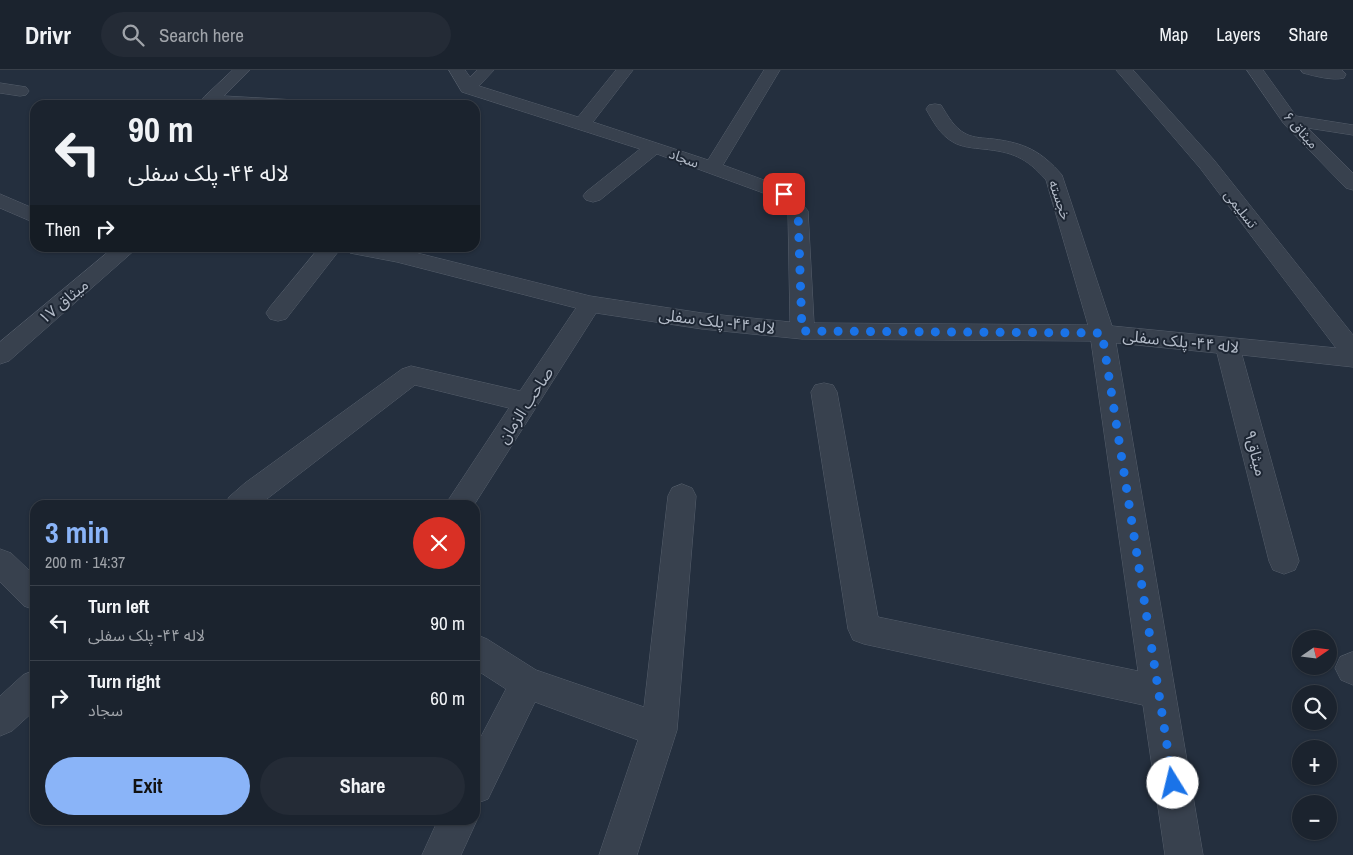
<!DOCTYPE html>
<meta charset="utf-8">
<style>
body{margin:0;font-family:"Archivo Narrow","Noto Sans Arabic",sans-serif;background:#242b36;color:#f1f3f6;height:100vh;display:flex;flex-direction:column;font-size:19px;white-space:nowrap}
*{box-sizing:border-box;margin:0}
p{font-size:16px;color:#a0a4aa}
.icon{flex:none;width:28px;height:28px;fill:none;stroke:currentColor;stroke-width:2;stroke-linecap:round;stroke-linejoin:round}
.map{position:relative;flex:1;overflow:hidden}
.side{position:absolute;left:30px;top:430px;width:450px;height:325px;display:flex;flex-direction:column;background:#1b232e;border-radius:15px;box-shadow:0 1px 4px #0004,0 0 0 1px #39404a}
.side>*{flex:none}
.hud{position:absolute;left:30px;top:30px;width:450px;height:152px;border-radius:15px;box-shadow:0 1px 4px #0004,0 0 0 1px #39404a;background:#1b232e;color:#f1f3f6;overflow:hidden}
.needle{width:32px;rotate:76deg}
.buttons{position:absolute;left:1292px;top:560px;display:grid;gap:10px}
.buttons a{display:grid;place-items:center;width:45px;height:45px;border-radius:50%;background:#1b232e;box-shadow:0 1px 4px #0004,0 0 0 1px #39404a;font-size:25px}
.pin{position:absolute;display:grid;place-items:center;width:42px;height:42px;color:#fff;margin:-21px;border-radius:10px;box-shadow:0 2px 8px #0006}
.me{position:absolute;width:55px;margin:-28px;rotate:351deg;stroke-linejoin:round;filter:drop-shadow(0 0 4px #0008)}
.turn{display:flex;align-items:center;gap:18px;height:105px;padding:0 15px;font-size:22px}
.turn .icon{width:65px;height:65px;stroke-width:2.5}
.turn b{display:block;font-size:35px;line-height:42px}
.then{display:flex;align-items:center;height:48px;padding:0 15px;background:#0003;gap:10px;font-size:19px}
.round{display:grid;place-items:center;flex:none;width:52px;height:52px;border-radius:26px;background:#242b36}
.head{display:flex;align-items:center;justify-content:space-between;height:85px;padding:0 15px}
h1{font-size:30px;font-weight:800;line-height:38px;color:#8ab4f8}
.cta{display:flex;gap:10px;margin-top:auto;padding:10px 15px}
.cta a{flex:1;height:58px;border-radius:30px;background:#8ab4f8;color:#111;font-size:20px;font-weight:800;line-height:58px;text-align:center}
.cta a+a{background:#242b36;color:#f1f3f6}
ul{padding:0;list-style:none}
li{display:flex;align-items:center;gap:15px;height:75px;padding:0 15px;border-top:1px solid #39404a}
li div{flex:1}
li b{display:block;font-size:19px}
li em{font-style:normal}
header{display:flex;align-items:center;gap:30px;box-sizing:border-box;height:70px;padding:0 25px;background:#1b232e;border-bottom:1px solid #39404a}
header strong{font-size:24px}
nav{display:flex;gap:28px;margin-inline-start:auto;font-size:18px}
.search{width:350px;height:45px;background:#242b36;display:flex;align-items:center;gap:12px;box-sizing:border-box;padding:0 18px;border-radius:28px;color:#a0a4aa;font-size:19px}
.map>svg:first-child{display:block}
</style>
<header>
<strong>Drivr</strong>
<div class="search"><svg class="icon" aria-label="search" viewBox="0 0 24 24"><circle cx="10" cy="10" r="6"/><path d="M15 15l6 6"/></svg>Search here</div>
<nav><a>Map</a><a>Layers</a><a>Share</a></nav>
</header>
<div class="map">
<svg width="1353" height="785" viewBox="0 0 1353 785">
<rect width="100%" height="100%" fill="#242f3e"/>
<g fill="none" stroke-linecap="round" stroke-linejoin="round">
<g stroke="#565f6c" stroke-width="1">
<path id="minor" d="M 233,0 L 250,0 L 224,26 L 296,30 L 302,31 L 305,35 L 204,35 L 201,31 L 204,27 Z
M 449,0 L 465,0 L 470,7 L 477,0 L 494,0 L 479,16 L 578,47 L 616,0 L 633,0 L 593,52 L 708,90 L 764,0 L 780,0 L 723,95 L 791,120 L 808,141 L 814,253 L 1088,255 L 1046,110 C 1026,87 1012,82 983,79 C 973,78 961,77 953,72 C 940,65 933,51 926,39 L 929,35 L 935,34 L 941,35 C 948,46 954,58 966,64 C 974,68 984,68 993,69 C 1025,73 1041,81 1062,105 L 1112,256 L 1336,278 L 1200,98 L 1116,0 L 1133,0 L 1214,90 L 1353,265 L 1353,297 L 1242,285 L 1299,491 L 1295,500 L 1284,504 L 1273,500 L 1269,491 L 1217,283 L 1116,273 L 1203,785 L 1165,785 L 1143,635 L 864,574 L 853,570 L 848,559 L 811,322 L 815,315 L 824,313 L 833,315 L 837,322 L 878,547 L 1138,601 L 1091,271 L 802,269 L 702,259 L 596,243 L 474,435 L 445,435 L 509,338 L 415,315 L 259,435 L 225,435 L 229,427 L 245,413 L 402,299 L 411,296 L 520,321 L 576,238 L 397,192 L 350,183 L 348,178 L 397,178 L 590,226 L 702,243 L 790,252 L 788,142 L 777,128 L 657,84 L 600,130 L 593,132 L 586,130 L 583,126 L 586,122 L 640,79 L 462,22 Z
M 1247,0 L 1263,0 L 1296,46 L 1353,55 L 1353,65 L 1308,58 L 1353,103 L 1353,120 L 1346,118 L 1284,54 Z
M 1301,0 L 1342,0 L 1346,4 L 1344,8 C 1332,11 1315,6 1303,3 Z
M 0,13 L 26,17 L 29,21 L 26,25 L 20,26 L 0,23 Z
M 0,124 L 35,139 L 35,153 L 0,138 Z
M 113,178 L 137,178 L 9,291 L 0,294 L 0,272 Z
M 319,178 L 341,178 L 286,249 L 278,251 L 270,249 L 266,243 L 270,237 Z
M 682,414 L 692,418 L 696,426 L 677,660 L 637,785 L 599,785 L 638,670 L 535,632 L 488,729 L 475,734 L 475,678 L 506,619 L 475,599 L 475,564 L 487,569 L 536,600 L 644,637 L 668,426 L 672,418 Z
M 0,479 L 11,483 L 35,506 L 35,540 L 24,536 L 0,512 Z
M 1352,582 L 1353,582 L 1353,615 L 1341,610 L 1335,598 L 1340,587 Z
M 35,600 L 35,640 L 12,661 L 0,666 L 0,626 L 23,605 Z
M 475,746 L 477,750 L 461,785 L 422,785 L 438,750 L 475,750 Z"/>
</g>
<use href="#minor" fill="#38414e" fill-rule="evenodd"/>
</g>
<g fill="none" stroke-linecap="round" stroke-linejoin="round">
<path stroke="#1a73e8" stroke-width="9" stroke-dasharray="0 16.2" d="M 784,124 L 798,141 L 802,261 L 1102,263 L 1173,713"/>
</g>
<g text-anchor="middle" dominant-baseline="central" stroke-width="4" stroke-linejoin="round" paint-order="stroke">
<g font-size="14" fill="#b4bcc9" stroke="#1d2633">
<text transform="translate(1301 60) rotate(48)">میثاق ۶</text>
<text transform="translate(684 88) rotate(20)">سجاد</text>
<text transform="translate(1060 130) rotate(71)">خجسته</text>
<text transform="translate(1241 139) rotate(52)">تسلیمی</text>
</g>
<g font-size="16" fill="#b4bcc9" stroke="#1d2633">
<text transform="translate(63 231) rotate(-40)">میثاق ۱۷</text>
<text transform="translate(717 251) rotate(7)">لاله ۴۴- پلک سفلی</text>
<text transform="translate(1181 271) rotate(6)">لاله ۴۴- پلک سفلی</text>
<text transform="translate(525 335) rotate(-57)">صاحب الزمان</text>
<text transform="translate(1256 383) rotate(75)">میثاق۹</text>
</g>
</g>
</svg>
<div class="buttons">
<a><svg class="needle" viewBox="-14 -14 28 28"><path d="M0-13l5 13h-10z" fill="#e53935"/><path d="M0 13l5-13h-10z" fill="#a0a4aa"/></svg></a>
<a><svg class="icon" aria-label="search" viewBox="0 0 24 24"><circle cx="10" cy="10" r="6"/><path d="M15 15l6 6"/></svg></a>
<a>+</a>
<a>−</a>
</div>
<div class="pin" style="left:784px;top:124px;background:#d93025"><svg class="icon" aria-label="arrive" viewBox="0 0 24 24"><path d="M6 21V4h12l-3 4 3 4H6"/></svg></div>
<svg class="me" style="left:1173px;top:713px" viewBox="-20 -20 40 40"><circle r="19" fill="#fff"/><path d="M0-13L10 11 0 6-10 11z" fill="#1a73e8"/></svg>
<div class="hud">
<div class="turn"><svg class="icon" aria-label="left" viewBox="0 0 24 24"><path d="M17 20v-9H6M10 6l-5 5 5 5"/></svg><div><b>90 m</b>لاله ۴۴- پلک سفلی</div></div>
<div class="then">Then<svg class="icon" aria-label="right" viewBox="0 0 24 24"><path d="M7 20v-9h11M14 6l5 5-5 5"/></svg></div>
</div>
<section class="side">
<div class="head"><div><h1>3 min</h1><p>200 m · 14:37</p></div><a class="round" style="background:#d93025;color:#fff"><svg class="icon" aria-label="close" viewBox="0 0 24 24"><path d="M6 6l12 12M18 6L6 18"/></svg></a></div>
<ul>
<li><svg class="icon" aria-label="left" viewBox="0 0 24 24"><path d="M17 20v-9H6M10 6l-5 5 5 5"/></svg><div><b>Turn left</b><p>لاله ۴۴- پلک سفلی</p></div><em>90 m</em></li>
<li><svg class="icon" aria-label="right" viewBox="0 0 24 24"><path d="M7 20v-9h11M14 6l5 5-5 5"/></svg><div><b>Turn right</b><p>سجاد</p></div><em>60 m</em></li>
</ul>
<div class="cta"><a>Exit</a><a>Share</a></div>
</section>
</div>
